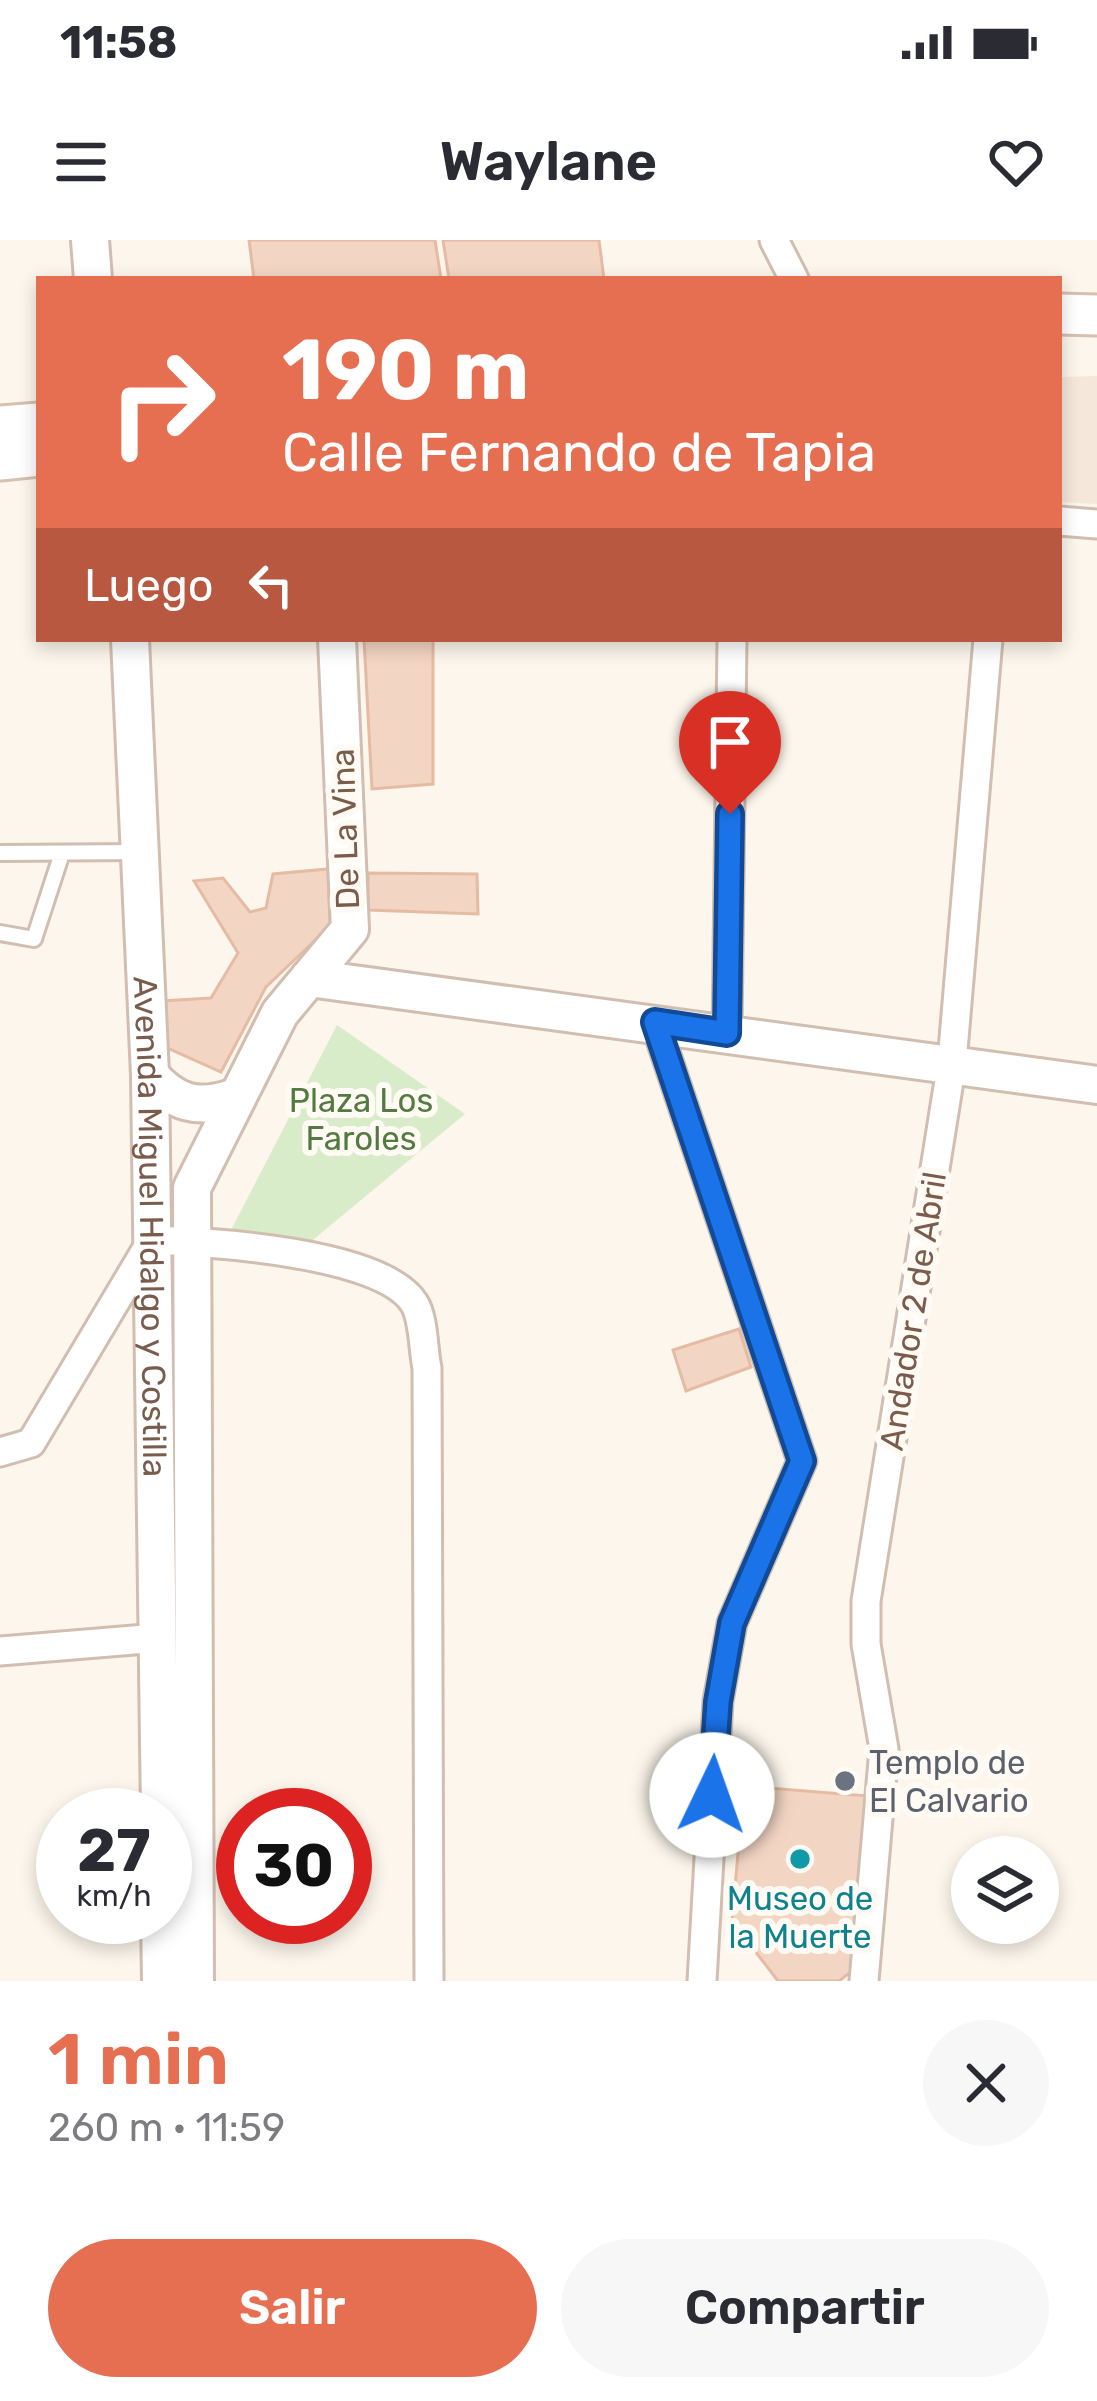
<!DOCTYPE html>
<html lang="es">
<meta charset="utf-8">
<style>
body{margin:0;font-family:Rubik,sans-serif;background:#f7f7f7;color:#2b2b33;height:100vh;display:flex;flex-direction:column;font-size:45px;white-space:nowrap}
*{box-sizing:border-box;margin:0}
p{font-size:39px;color:#7c7c81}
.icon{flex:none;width:66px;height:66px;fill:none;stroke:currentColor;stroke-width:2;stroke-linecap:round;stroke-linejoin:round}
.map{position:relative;height:1741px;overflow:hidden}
.details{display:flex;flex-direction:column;background:#fff;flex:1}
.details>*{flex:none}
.banner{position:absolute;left:36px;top:36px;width:1026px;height:366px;border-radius:0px;box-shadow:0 6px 18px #0003;background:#e76f51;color:#fff;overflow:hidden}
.buttons{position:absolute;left:951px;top:1596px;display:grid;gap:24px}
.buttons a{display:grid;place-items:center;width:108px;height:108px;border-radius:50%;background:#fff;box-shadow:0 6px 18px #0003;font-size:60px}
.speed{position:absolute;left:36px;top:1548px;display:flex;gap:24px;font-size:60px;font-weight:700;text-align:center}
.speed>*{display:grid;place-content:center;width:156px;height:156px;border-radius:50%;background:#fff;box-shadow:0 6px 18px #0003;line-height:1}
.speed small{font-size:30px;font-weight:400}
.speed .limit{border:18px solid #d22;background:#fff;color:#111}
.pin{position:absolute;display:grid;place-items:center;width:102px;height:102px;color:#fff;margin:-123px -51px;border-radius:50% 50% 50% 0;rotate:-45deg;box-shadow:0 0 12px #0007}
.pin .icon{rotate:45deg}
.me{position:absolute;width:132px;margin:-66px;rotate:3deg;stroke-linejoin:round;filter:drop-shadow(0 0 9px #0008)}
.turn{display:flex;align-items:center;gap:42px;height:252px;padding:0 48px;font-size:54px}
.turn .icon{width:156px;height:156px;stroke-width:2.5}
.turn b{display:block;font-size:84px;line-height:102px}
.then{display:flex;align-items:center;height:114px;padding:0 48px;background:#0003;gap:24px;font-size:45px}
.round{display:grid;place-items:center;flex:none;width:126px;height:126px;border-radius:63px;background:#f7f7f7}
.headline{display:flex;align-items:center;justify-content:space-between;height:204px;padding:0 48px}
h1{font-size:72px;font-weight:600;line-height:90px;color:#e76f51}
.primary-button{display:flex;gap:24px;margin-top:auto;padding:24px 48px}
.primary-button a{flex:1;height:138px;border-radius:72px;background:#e76f51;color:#fff;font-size:48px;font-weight:600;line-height:138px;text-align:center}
.primary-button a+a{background:#f7f7f7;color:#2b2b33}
.status{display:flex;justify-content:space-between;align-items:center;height:84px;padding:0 60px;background:#fff;direction:ltr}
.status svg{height:33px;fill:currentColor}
header{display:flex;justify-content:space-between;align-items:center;height:156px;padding:0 48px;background:#fff;font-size:54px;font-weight:600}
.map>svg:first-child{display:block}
</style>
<div class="status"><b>11:58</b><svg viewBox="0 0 49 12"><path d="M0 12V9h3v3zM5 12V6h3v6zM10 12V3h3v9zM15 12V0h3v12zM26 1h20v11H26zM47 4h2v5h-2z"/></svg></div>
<header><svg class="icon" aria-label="menu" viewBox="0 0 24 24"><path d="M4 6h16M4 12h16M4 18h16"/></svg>Waylane<svg class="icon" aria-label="heart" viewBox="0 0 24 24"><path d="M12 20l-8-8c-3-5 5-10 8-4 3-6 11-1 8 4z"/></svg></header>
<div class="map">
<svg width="1097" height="1741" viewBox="0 0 1097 1741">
<rect width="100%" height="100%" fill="#fdf6ec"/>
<path fill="#f5e8da" d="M 1097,136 L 1097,264 L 1059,262 L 1059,137 Z"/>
<path fill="#d8ecc9" d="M 337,785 L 465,874 L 297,1013 L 231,990 Z"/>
<path fill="#f3d5c3" stroke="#e6bba3" stroke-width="3" d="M 249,0 L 435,0 L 441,39 L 254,39 Z
M 443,0 L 599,0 L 604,39 L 449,39 Z
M 364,399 L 433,399 L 433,544 L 372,549 Z
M 328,629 L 330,686 L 266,747 L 221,832 L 163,806 L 162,761 L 211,758 L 238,713 L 194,641 L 223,638 L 250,672 L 266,668 L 273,634 Z
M 368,633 L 477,634 L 478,674 L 368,670 Z
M 739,1089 L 751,1127 L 686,1151 L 673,1110 Z
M 744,1546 L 869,1556 L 852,1731 L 839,1741 L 778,1741 L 732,1681 Z"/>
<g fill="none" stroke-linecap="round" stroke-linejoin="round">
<g stroke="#d1beb0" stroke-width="20">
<path id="service" d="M 0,613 L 139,612
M 0,693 L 34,699 L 62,613"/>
</g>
<g stroke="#d1beb0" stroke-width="33">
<path id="minor" d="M 774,0 L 794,39
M 1059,281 L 1097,284
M 655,782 L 802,1221 L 732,1383 L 718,1461 L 702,1741
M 727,793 L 732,399
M 0,1212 L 31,1203 L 152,1000 C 209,1002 382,1012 414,1063 C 424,1078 423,1110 427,1128 L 429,1741
M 0,1411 L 158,1398
M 864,1741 L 884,1509 L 866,1404 L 866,1361 L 952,822 L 988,399"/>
</g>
<g stroke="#d1beb0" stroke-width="42">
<g id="tertiary">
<path d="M 90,0 L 93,39"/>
<path id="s1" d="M 130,399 L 150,835 L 160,1575"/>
<path d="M 309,738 L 1097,845"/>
<path d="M 150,835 C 174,863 197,870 232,858"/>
<path d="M 160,1677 L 161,1741"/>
<path d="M 195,1741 L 192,948 L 280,773 L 350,689 L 337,399"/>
</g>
</g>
<g stroke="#d6c0b0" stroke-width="45">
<path id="secondary" d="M 1059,74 L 1097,75
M 0,186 L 39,183
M 0,220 L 39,216"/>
</g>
<use href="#service" stroke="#fff" stroke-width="14"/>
<use href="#minor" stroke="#fff" stroke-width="27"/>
<use href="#tertiary" stroke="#fff" stroke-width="36"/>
<use href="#secondary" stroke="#fff" stroke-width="39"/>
</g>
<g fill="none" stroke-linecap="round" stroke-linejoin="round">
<g stroke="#114b97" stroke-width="30">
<path id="route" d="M 712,1555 L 718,1462 L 732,1383 L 802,1221 L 655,782 L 727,793 L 730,574"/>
</g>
<use href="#route" stroke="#1a73e8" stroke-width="21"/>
</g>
<circle fill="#6b7280" stroke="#fffaf3" stroke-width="4.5" cx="845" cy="1541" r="12"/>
<circle fill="#0f9aa8" stroke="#fffaf3" stroke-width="4.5" cx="800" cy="1619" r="12"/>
<g text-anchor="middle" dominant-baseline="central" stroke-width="12" stroke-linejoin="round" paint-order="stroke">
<g font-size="33" fill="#7a5c4d" stroke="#fffaf3">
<text transform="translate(345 589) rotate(-92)">De La Vina</text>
<text stroke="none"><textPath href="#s1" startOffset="588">Avenida Miguel Hidalgo y Costilla</textPath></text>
<text transform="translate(913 1071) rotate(-81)">Andador 2 de Abril</text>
</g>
<g font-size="33" fill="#537a41" stroke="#fffaf3">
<text x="361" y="860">Plaza Los<tspan x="361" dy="38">Faroles</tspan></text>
</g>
<g font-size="33" fill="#5b616d" stroke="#fffaf3" text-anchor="start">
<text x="869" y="1522">Templo de<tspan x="869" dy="38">El Calvario</tspan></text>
</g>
<g font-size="33" fill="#0d838f" stroke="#fffaf3">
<text x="800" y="1658">Museo de<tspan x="800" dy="38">la Muerte</tspan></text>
</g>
</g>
</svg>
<div class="buttons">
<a><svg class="icon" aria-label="layers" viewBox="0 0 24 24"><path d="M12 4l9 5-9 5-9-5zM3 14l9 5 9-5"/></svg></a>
</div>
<div class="speed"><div>27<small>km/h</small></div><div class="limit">30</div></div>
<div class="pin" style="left:730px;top:574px;background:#d93025"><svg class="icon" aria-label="arrive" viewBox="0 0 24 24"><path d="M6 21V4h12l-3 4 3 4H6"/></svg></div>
<svg class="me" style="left:712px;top:1555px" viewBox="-20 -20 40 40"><circle r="19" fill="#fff"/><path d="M0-13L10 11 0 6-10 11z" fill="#1a73e8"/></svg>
<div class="banner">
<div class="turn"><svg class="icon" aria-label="right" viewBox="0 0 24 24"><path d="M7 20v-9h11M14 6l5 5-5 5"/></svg><div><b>190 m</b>Calle Fernando de Tapia</div></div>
<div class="then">Luego<svg class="icon" aria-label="left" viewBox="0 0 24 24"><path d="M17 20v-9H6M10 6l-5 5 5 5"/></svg></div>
</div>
</div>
<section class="details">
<div class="headline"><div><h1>1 min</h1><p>260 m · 11:59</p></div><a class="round"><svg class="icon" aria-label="close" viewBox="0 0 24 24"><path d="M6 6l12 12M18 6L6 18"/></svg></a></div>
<div class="primary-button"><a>Salir</a><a>Compartir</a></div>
</section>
